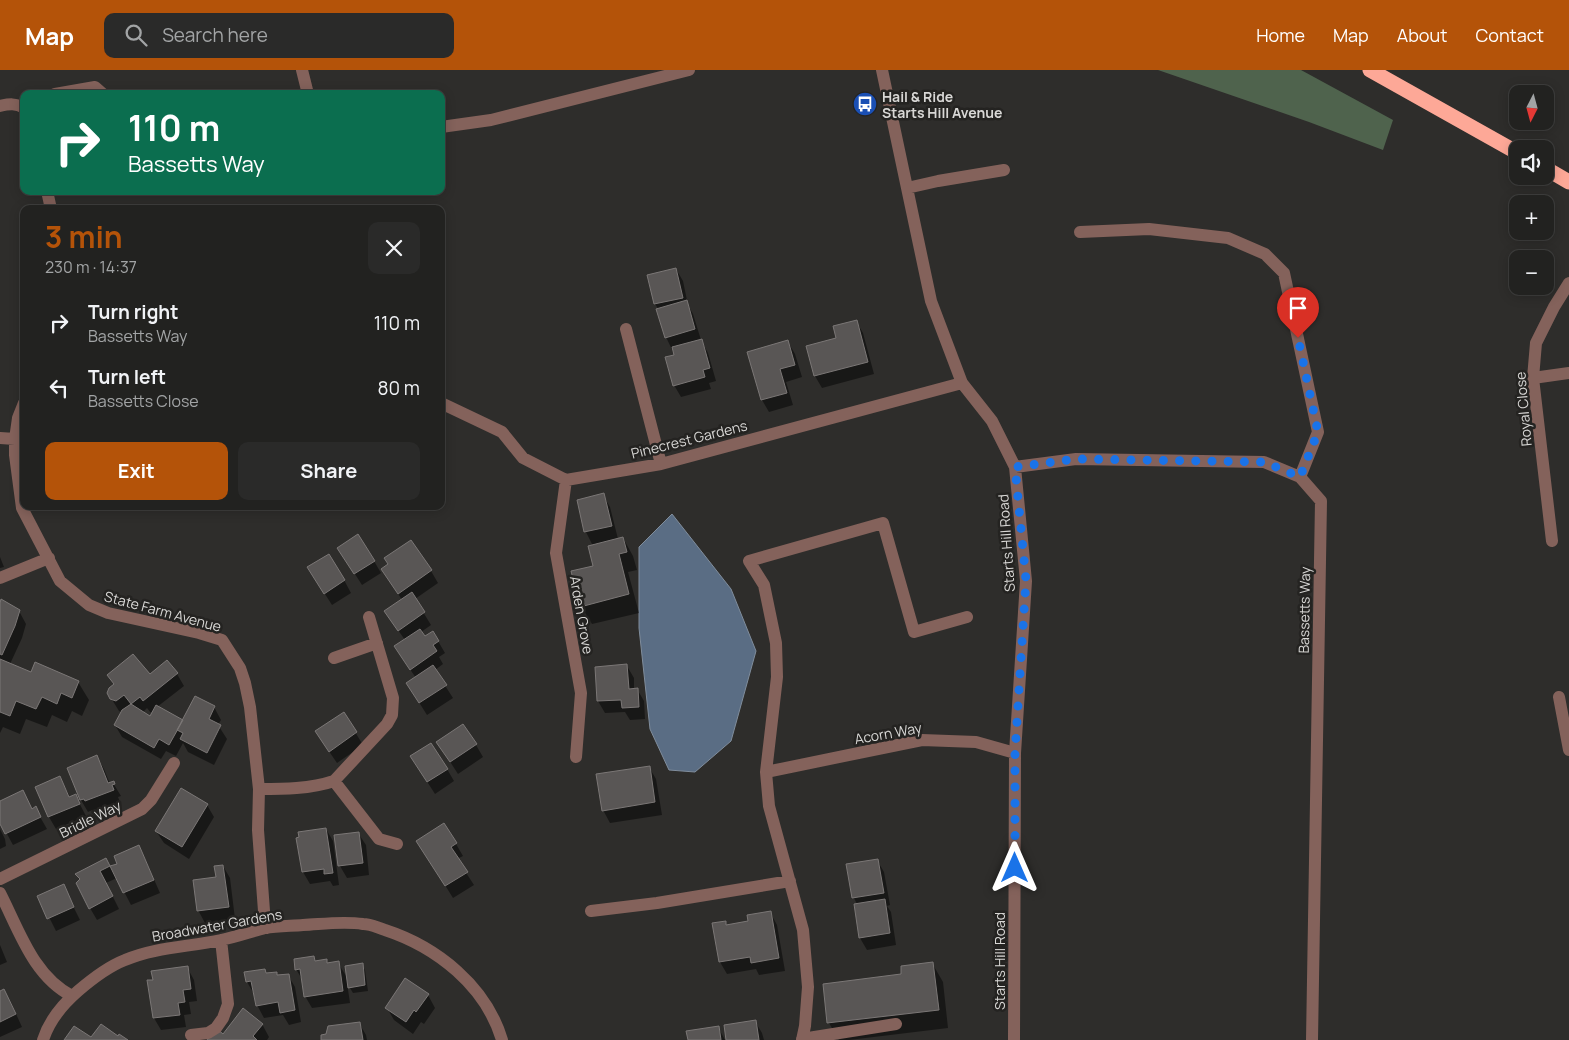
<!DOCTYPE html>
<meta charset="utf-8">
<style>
body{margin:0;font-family:Manrope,sans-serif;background:#2a2a29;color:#f1f3f6;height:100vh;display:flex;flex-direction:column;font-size:19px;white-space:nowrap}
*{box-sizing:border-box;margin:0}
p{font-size:16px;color:#a2a4a5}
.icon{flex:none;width:28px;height:28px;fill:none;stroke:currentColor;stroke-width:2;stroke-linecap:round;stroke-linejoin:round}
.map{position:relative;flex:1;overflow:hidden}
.side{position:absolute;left:20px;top:135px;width:425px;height:305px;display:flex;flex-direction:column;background:#222220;border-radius:10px;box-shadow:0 2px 12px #0003,0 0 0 1px #3f3f3e}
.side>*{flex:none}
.banner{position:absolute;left:20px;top:20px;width:425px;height:105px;border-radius:10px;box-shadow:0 2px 12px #0003,0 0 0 1px #3f3f3e;background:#0b6e4f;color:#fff;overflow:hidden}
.needle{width:32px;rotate:186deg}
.tools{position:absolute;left:1509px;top:15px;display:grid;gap:10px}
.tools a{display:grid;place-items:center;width:45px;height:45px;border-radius:10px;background:#222220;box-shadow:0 2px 12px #0003,0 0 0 1px #3f3f3e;font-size:25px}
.pin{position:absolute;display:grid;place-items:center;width:42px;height:42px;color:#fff;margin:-51px -21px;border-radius:50% 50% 50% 0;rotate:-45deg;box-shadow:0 0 5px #0007}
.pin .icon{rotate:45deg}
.me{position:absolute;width:55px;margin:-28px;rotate:0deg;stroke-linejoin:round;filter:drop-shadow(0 0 4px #0008)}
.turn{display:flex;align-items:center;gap:18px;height:105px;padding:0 25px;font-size:22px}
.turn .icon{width:65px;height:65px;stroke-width:2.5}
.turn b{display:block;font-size:35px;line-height:42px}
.round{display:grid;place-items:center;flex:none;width:52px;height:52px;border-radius:10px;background:#2a2a29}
.overview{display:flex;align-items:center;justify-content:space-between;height:85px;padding:0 25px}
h1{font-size:30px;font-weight:700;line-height:38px;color:#b45309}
.button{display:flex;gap:10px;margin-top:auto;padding:10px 25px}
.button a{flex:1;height:58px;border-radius:10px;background:#b45309;color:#fff;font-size:20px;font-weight:700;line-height:58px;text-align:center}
.button a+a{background:#2a2a29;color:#f1f3f6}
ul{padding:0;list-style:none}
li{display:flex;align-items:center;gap:15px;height:65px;padding:0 25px}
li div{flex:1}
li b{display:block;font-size:19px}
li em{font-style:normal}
header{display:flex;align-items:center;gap:30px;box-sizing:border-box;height:70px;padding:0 25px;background:#b45309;color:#fff}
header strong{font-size:24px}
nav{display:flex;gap:28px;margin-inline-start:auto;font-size:18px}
.search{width:350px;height:45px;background:#2a2a29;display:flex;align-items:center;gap:12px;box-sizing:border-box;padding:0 18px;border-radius:10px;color:#a2a4a5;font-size:19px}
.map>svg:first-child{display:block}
</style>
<header>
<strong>Map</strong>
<div class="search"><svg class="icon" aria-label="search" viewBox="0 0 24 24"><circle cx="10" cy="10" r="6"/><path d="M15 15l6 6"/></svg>Search here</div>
<nav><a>Home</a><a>Map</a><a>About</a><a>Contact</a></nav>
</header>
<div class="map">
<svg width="1569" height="970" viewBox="0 0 1569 970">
<rect width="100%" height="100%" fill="#2e2d2b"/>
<path fill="#4f634d" d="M 1158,0 L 1301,0 L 1393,50 L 1383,80 L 1309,52 Z"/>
<path fill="#5a6d84" stroke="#808d9c" d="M 672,444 L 731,519 L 756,581 L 731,671 L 695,702 L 669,700 L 650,659 L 639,558 L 639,477 Z"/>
<path fill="#0007" fill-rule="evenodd" d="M 676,199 L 683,211 L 688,235 L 693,244 L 701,270 L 708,283 L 716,311 L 709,313 L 711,319 L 681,327 L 674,315 L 675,286 L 666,267 L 659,240 L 655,234 Z
M 856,251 L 863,263 L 874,304 L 822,318 L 815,306 L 838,268 Z
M 788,272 L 795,284 L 802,307 L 786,312 L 793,335 L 769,342 L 762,330 Z
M 603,425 L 610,437 L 618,469 L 623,468 L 633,486 L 637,500 L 628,502 L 639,543 L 592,554 L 581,536 L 595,497 L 593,476 L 586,462 L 578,431 Z
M 0,487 L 4,497 L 0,498 Z
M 346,490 L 374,491 L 381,503 L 362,515 Z
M 383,500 L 431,501 L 438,513 L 415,529 L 431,555 L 421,562 L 425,568 L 438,571 L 445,583 L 439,587 L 443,594 L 435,600 L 453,628 L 427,645 L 415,626 L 416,608 L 403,589 L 405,570 L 393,553 L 402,530 Z
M 316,510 L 344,510 L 351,523 L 332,535 Z
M 0,537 L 19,541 L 26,554 L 22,568 L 10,594 L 32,604 L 78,612 L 89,630 L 82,646 L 72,641 L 67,652 L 52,645 L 47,657 L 26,649 L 20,664 L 3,657 L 0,663 Z
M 627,596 L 634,608 L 634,619 L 637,619 L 644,631 L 645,649 L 630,650 L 625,642 L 605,643 L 598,631 Z
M 177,604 L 184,616 L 157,637 L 183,652 L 214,637 L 221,650 L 218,655 L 227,669 L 214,695 L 188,682 L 183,673 L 176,686 L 166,681 L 161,689 L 122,667 L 115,655 L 122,643 L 119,641 L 108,623 L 114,615 L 109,605 L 150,606 ZM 147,638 L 151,643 L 155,639 L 150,648 L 142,643 Z
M 344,644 L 363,675 L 337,693 L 324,674 Z
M 438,673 L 476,675 L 483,687 L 458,704 Z
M 97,687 L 104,699 L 110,714 L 113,713 L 121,726 L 118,727 L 120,732 L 94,743 L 92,740 L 88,742 L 81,730 Z
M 649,697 L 656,709 L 662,745 L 610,753 L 603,740 Z
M 419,699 L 447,699 L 454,711 L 435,724 Z
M 60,708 L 70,727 L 75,725 L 86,746 L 56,759 L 49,747 L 37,717 Z
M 0,732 L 32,740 L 35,738 L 47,759 L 13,775 L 0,751 Z
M 207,735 L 214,747 L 189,789 L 164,773 L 156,761 Z
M 0,759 L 5,769 L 6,776 L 0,779 Z
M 326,759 L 333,771 L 339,815 L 333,816 L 330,811 L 310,814 L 303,802 L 298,769 Z
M 358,763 L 366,775 L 369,805 L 347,808 L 340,796 L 336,766 Z
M 456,774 L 463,786 L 457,789 L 474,815 L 453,828 L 425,783 Z
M 138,777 L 145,789 L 160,823 L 131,835 L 117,808 L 106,813 L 119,839 L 97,850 L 90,838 L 77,804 L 105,789 L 110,797 L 119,795 Z
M 877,790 L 884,802 L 890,835 L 887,836 L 891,842 L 896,875 L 867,880 L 860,868 L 857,834 L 854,828 L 848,795 Z
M 223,796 L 230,808 L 235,849 L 205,853 L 198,840 L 217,808 Z
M 63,816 L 80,850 L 56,861 L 39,827 Z
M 770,842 L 777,855 L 785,901 L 759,905 L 756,899 L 727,904 L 720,892 L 725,852 L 727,856 L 750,852 Z
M 0,875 L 7,892 L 0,895 Z
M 314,888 L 316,892 L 326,890 L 328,894 L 338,893 L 348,909 L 362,895 L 365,900 L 368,921 L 353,923 L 347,913 L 350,933 L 312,938 L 305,926 L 303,911 L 296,899 Z
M 932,893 L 943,912 L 948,958 L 849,970 L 839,970 L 829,953 L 824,915 L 903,906 Z
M 187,897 L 194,910 L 197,931 L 189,932 L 191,944 L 184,945 L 186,957 L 161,960 L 154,948 L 149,912 L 154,911 Z
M 264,900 L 267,904 L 276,903 L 278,907 L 288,905 L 295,917 L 301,952 L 289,955 L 283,945 L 264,948 L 257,935 L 254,924 L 247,912 Z
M 0,923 L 11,933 L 22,957 L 0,967 Z
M 428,925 L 435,938 L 424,954 L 421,952 L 413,964 L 394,950 L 387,938 Z
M 755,951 L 762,963 L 764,970 L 727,970 Z
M 359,953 L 366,965 L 367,970 L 323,970 Z
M 262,954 L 269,967 L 267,970 L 209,970 Z
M 718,957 L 725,970 L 689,970 Z"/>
<path fill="#595655" stroke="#7b7776" d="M 676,198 L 683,228 L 654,234 L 647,205 Z
M 687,230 L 695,259 L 665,268 L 656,239 Z
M 857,250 L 868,292 L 814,306 L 806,276 L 836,268 L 833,256 Z
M 702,269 L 710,298 L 703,300 L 705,307 L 673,316 L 665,287 L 674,285 L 672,277 Z
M 788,270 L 795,295 L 780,299 L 787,323 L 761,330 L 747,282 Z
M 604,423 L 612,456 L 584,462 L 577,430 Z
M 358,464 L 375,491 L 354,504 L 337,478 Z
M 623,467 L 627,482 L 619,484 L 629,524 L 580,537 L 571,501 L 593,496 L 588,476 Z
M 411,470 L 432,500 L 398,524 L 381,499 L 388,494 L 384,488 Z
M 329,484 L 345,510 L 324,524 L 307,497 Z
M 412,522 L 425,542 L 398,561 L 384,541 Z
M 1,529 L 20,540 L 15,556 L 2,585 L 0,584 L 0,533 Z
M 420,559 L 425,566 L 433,561 L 439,571 L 433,575 L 437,581 L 410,600 L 394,576 Z
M 133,584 L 150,604 L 167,590 L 178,603 L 143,631 L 140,627 L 131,634 L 124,625 L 116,631 L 110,629 L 107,623 L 109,618 L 114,614 L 107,605 Z
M 0,589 L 31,602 L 35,592 L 79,611 L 72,628 L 61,623 L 57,634 L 42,627 L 36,639 L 16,631 L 10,646 L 0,642 Z
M 627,594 L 629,619 L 638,618 L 639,637 L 622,638 L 621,630 L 597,631 L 595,597 Z
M 433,595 L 447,615 L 419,633 L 406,613 Z
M 195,626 L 215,636 L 209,649 L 221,655 L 207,683 L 180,669 L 183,663 L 177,660 Z
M 131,634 L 150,646 L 156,635 L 183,650 L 169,675 L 159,669 L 154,678 L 114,655 L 122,640 Z
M 344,642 L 357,662 L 329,682 L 315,661 Z
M 463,654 L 477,674 L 450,692 L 436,672 Z
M 431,673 L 448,699 L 427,712 L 410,686 Z
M 97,685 L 108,713 L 114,711 L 115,714 L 112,715 L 114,720 L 85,731 L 84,729 L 80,730 L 67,698 Z
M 650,696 L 655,732 L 602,741 L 596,704 Z
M 60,706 L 69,727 L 76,724 L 80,734 L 48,747 L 35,717 Z
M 181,718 L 208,734 L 182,777 L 155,761 Z
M 23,720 L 32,739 L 36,736 L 41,747 L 5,764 L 0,754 L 0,731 Z
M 444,753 L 457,773 L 451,777 L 468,802 L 445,816 L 416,771 Z
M 326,758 L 333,803 L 324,804 L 324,799 L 302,802 L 296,768 L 299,767 L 298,762 Z
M 359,762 L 363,793 L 338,796 L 334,765 Z
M 139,775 L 154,810 L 123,823 L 110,796 L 117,794 L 114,786 Z
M 106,788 L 110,796 L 100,801 L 113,826 L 89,839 L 76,813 L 80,809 L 75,804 Z
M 878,789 L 884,823 L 852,828 L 846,794 Z
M 223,795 L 229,837 L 197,841 L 193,810 L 216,807 L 214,796 Z
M 64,814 L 74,837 L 47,849 L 37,826 Z
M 885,829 L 890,863 L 859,868 L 854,834 Z
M 771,841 L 779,888 L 751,893 L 750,887 L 719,892 L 712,853 L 726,851 L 726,855 L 748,851 L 747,845 Z
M 314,886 L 315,891 L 327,889 L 327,893 L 339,891 L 343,921 L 304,927 L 300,899 L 295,900 L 294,889 Z
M 933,892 L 939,940 L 827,953 L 823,914 L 901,904 L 901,896 Z
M 363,893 L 365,915 L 348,918 L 345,896 Z
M 188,896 L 191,919 L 183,920 L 185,932 L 178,933 L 180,945 L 153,948 L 147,910 L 153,910 L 151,901 Z
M 265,899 L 266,903 L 277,902 L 277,905 L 289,904 L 295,940 L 280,943 L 278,932 L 256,936 L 251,911 L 246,912 L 244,902 Z
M 405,908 L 429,924 L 416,942 L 414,940 L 406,952 L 385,938 Z
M 4,919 L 16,944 L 0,952 L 0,921 Z
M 243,938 L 263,954 L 253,966 L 257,970 L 207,970 L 216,958 L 223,964 Z
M 756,950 L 759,970 L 726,970 L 724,955 Z
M 360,952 L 363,970 L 321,970 L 321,965 L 326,964 L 328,956 Z
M 101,954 L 118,966 L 119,964 L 128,970 L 64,970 L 74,956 L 91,967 Z
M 719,956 L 721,970 L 688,970 L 686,961 Z"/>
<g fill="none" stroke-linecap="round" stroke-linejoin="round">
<path stroke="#84625b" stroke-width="12" d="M 302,0 L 308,24
M 882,0 L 931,231 L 962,313 L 992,351 L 1015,397 L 1026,511 L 1015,683 L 1014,970
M 55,24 L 95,17 L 103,24
M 0,36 C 9,34 16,33 24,38
M 441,57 L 491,50 L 689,0
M 907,118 L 938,111 L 1004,100
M 47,121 L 51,139
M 1080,162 L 1149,159 L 1228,168 L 1265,184 L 1284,203 L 1318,362 L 1300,407
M 626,259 L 661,394
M 1533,308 L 1569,303
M 24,333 L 18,348 L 15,369 L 15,385 L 22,438 L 60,511 L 89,535 L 108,543 L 199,563 L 222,570 L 240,598 L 245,613 L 250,637 L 259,719 L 258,760 L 264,841 L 267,858
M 441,333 L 502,362 L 523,388 L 566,410 L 661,394 L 962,313
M 0,368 L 15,369
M 1015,397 L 1076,389 L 1264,392 L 1300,407 L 1321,431 L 1312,970
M 566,410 L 556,483 L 581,623 L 576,687
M 1552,471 L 1533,308 L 1536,273 L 1554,237 L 1569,213
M 0,508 L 49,488
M 334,588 L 377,573
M 1559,627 L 1569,680
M 766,702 L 922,670 L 976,672 L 1015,683
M 334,711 L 379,769 L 397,774
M 259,719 C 283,719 310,719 334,711 L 387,654 L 392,645 L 393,628 L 369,547
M 0,809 L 142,739 L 151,730 L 174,693
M 0,823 C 19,860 33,906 72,926
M 591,841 L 657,833 L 790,811
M 191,965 L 208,963 L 216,958 L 223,948 L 228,934 L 221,870
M 802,969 L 896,954
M 43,970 C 49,951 63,934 78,921 C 92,909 107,897 125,890 C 155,877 189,877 221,870 C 236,867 250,862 265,858 C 277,856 291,856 303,855 C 323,854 343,851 363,854 C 371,854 378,858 385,860 C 437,877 486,916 502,970
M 802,970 L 805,956 L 808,917 L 803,860 L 769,736 L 766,702 L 777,607 L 776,573 L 764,515 L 749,491 L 883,453 L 914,562 L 967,547"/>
<path stroke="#fda897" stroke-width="15" d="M 1370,0 L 1518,83
M 1545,98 L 1569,112"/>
</g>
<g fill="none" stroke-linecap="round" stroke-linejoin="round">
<path stroke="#1a73e8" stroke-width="9" stroke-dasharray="0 16.2" d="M 1015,798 L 1015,683 L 1026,510 L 1015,397 L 1076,389 L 1264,392 L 1300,407 L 1318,362 L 1298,268"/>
</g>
<defs>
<g id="bus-disc" transform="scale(1.25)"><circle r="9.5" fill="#1a4fb4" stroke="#242321"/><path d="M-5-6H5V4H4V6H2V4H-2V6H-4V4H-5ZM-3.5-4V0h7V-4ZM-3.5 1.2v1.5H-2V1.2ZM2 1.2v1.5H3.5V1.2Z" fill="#fff"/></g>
</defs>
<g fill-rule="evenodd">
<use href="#bus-disc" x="865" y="34"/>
</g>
<g text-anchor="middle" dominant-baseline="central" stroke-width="5" stroke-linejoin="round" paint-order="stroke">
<g font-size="14" font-weight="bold" fill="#d8d7d5" stroke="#242321" text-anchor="start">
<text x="882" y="26">Hail &amp; Ride<tspan x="882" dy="16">Starts Hill Avenue</tspan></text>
</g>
<g font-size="14" fill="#d8d7d5" stroke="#242321">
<text transform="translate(1523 339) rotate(-95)">Royal Close</text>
<text transform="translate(689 369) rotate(-14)">Pinecrest Gardens</text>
<text transform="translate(1006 473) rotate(-94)">Starts Hill Road</text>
<text transform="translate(1304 540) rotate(-89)">Bassetts Way</text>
<text transform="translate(163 541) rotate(15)">State Farm Avenue</text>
<text transform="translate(582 545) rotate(80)">Arden Grove</text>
<text transform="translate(888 663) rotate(-10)">Acorn Way</text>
<text transform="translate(90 749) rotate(-26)">Bridle Way</text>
<text transform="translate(217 855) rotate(-10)">Broadwater Gardens</text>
<text transform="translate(999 891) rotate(-90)">Starts Hill Road</text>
</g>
</g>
</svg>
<div class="tools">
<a><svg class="needle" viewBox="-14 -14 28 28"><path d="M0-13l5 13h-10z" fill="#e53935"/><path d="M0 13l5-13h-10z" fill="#a2a4a5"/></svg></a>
<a><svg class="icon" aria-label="sound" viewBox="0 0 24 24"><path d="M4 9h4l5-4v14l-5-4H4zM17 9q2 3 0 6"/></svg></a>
<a>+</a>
<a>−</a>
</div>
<div class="pin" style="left:1298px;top:268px;background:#d93025"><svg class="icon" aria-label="arrive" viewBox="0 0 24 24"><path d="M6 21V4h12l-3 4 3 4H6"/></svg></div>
<svg class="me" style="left:1015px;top:798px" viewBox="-20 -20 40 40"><path d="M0-17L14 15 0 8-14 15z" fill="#1a73e8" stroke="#fff" stroke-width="4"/></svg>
<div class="banner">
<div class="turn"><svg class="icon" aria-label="right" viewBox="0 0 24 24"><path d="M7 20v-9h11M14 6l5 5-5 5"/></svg><div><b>110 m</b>Bassetts Way</div></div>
</div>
<section class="side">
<div class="overview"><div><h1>3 min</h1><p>230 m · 14:37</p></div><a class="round"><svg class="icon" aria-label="close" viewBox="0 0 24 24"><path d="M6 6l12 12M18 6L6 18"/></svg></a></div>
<ul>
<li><svg class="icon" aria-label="right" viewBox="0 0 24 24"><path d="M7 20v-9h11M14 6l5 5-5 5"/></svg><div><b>Turn right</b><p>Bassetts Way</p></div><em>110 m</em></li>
<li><svg class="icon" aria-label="left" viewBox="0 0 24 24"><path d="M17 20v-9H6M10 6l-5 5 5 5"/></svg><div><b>Turn left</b><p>Bassetts Close</p></div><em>80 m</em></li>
</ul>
<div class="button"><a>Exit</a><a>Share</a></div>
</section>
</div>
